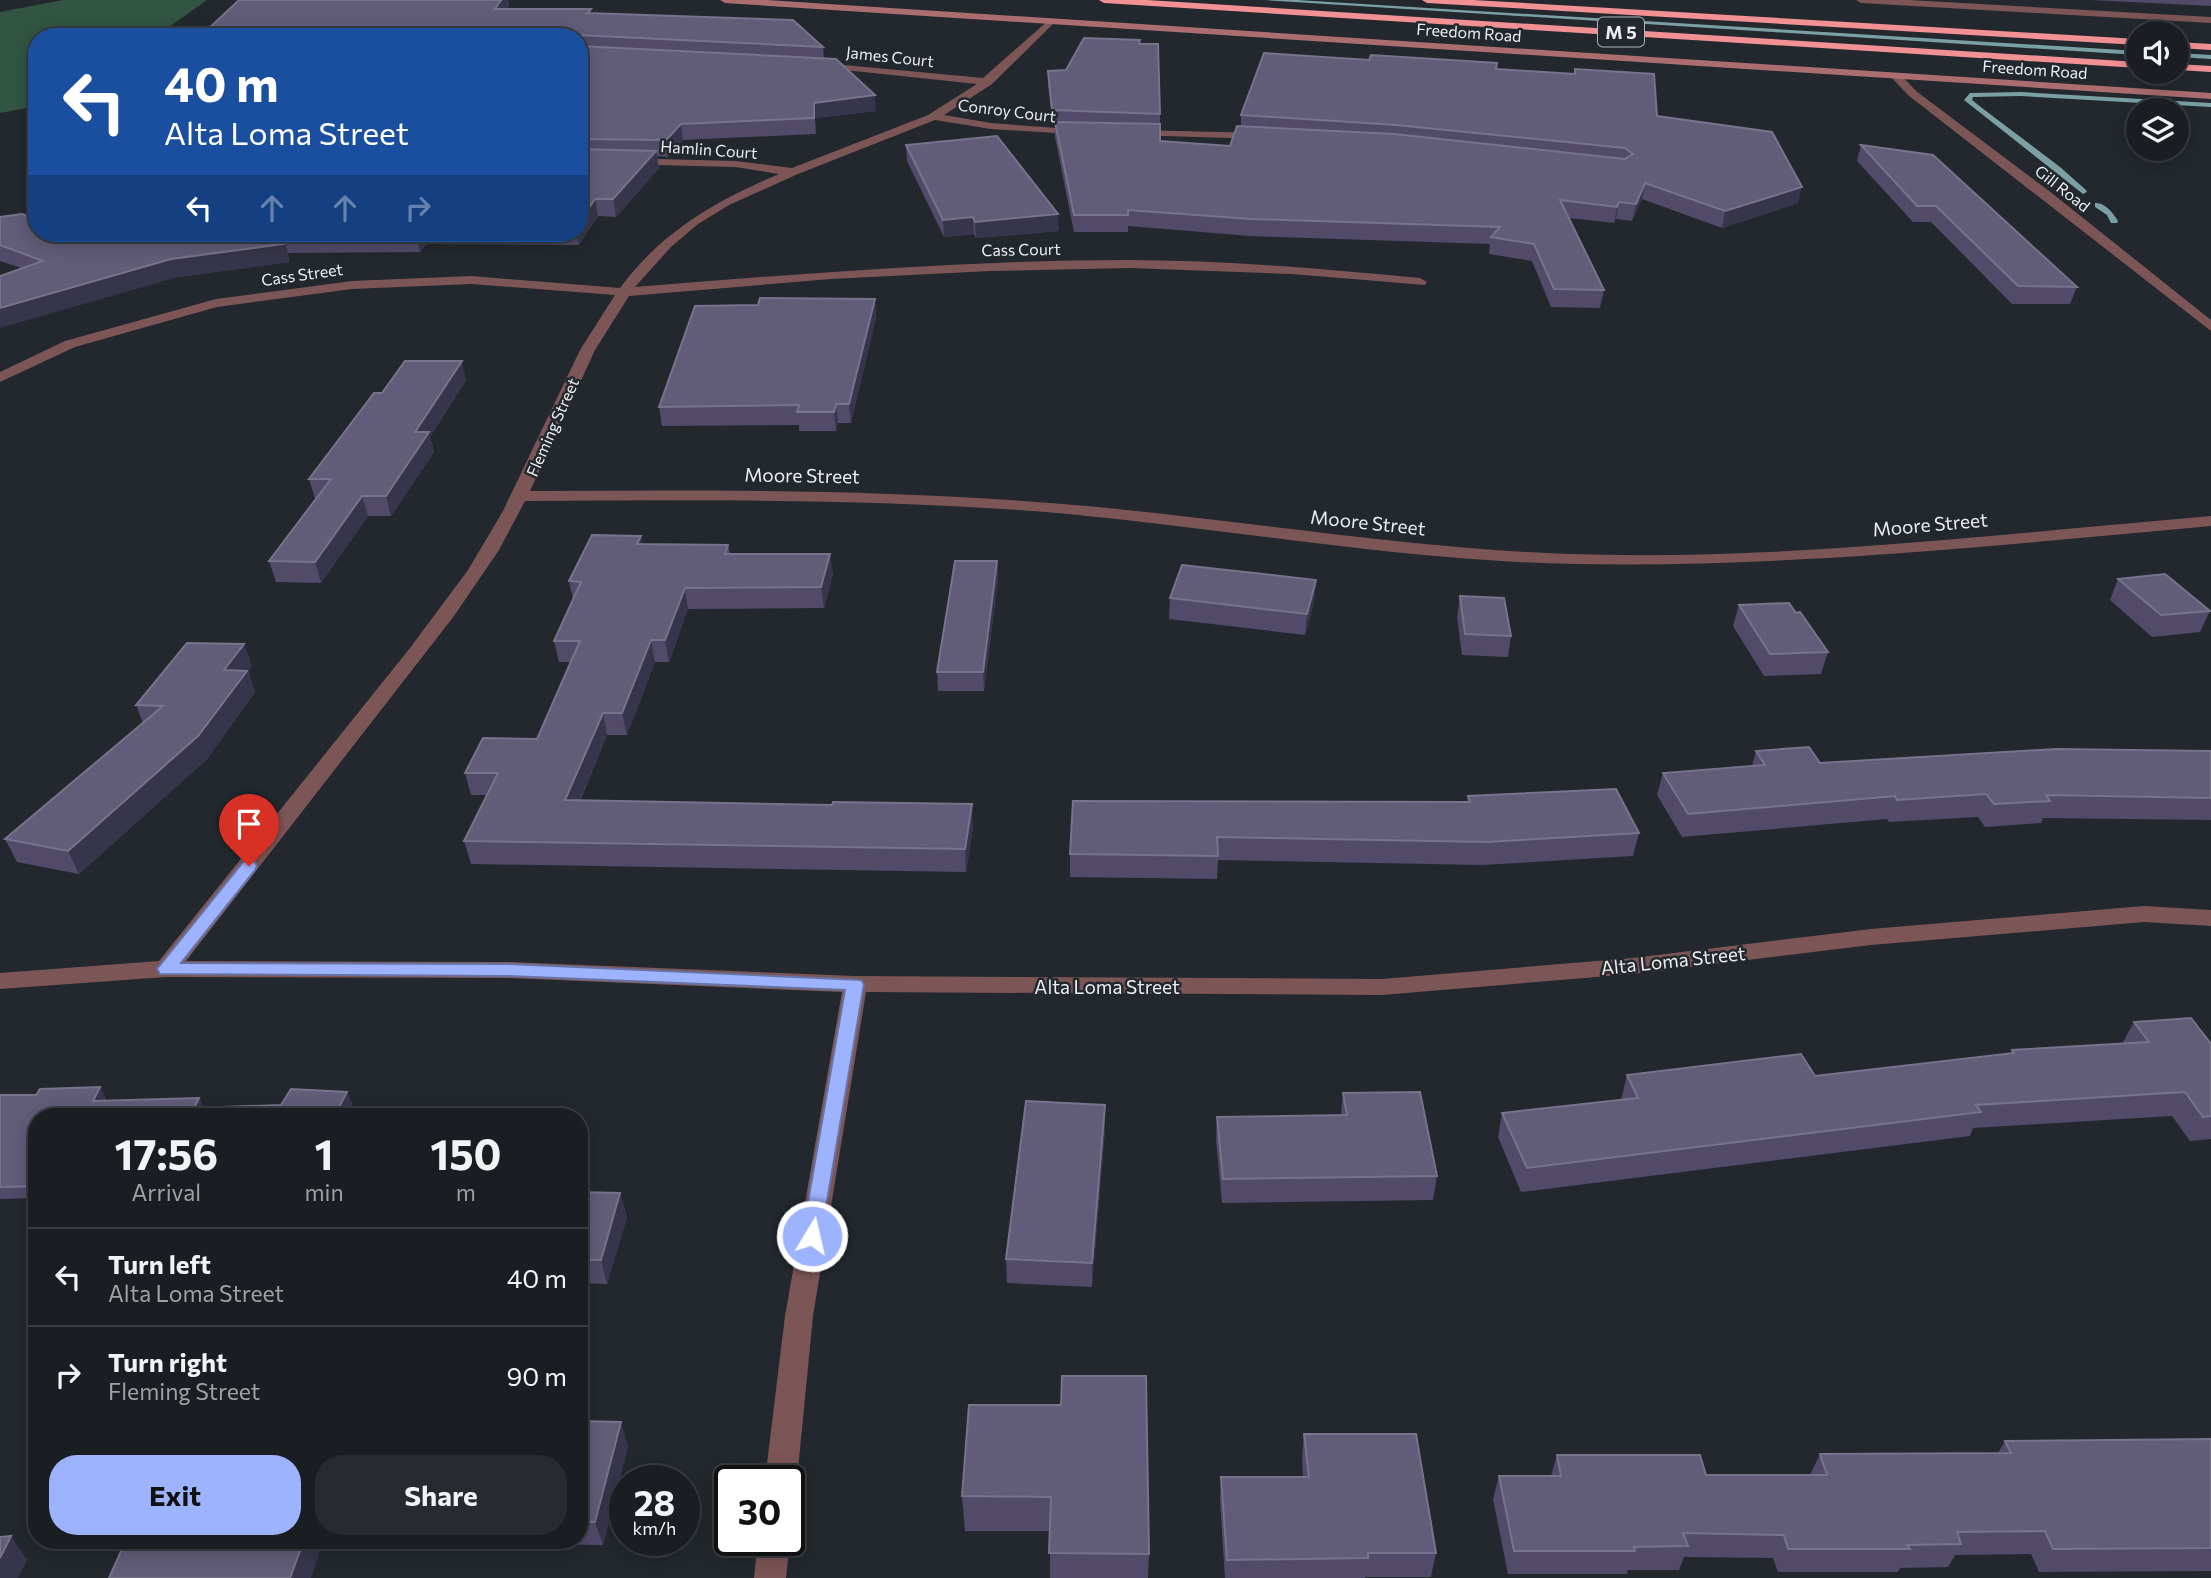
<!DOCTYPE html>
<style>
body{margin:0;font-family:Commissioner,sans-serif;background:#272b2f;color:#f1f3f6;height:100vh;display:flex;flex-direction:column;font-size:26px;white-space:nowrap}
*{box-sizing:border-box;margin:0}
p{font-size:23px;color:#9fa2a5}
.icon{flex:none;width:38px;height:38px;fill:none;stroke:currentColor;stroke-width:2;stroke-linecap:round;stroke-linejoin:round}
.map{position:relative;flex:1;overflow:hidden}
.drawer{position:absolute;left:28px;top:1108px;width:560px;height:441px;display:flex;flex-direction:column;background:#1a1e22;border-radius:28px;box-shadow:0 4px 18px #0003,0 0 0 2px #383c40}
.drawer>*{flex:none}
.hud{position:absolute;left:28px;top:28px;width:560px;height:214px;border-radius:28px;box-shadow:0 4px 18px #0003,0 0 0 2px #383c40;background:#1a4fa0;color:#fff;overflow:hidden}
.buttons{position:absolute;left:2126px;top:21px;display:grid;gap:14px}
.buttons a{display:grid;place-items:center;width:63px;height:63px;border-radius:50%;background:#1a1e22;box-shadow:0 4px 18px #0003,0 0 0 2px #383c40;font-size:35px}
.speed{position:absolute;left:609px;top:1465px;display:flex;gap:14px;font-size:35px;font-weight:700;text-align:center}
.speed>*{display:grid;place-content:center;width:91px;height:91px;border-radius:50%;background:#1a1e22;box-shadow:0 4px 18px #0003,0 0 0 2px #383c40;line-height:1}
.speed small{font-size:18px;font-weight:400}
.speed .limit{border:4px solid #111;border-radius:10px;background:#fff;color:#111}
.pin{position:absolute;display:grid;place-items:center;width:60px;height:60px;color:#fff;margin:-72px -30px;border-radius:50% 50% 50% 0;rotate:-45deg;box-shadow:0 0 7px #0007}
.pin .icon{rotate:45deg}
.me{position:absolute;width:77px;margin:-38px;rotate:9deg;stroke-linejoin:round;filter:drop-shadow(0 0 5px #0008)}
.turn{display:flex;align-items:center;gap:24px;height:147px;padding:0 21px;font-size:32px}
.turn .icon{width:91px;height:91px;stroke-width:2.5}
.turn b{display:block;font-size:49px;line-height:60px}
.lanes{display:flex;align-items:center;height:66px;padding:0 21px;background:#0003;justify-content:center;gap:35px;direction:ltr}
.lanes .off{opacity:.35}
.eta{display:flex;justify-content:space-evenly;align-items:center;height:119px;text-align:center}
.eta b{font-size:42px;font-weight:700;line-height:49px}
.button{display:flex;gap:14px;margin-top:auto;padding:14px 21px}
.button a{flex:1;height:80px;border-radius:28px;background:#9eb3fd;color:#111;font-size:28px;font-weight:700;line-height:80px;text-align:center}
.button a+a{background:#272b2f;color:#f1f3f6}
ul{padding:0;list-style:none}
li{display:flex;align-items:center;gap:21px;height:98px;padding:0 21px;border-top:2px solid #383c40}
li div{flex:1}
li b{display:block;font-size:26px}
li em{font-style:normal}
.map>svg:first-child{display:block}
</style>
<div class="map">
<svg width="2211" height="1578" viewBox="0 0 2211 1578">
<rect width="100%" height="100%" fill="#22282e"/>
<path fill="#315443" d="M 63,0 L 207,0 L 155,37 L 37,37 L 37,106 L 0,113 L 0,12 Z"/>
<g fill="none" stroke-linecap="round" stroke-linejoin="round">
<path fill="#7aa0a6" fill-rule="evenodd" d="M 1264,0 L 1297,0 L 2138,51 L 2138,55 Z
M 2177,53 L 2211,55 L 2211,59 L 2177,57 Z
M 2021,92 L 2211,103 L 2211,107 L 2021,96 L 1973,97 L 1972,100 L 1982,108 L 2060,167 L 2086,190 L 2087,192 L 2083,194 L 1964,100 L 1970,93 Z
M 2095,203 C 2105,202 2113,213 2118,221 L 2117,223 L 2111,223 L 2107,215 L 2095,207 Z"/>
<path fill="#7c5556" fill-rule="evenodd" d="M 1856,0 L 1909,0 L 2211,17 L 2211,23 L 1861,3 Z
M 1051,18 L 1056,21 L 1054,23 L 992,84 L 944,115 L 991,123 L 1084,130 L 1090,133 L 1088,135 L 991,129 L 935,120 L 798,174 L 729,205 L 698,224 L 671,247 L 635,287 C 799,274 963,260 1128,260 C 1226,260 1323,269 1420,278 L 1427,282 L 1425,285 L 1292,274 L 1130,268 L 990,271 L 831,279 L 629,296 L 595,350 L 530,491 C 708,490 886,489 1063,504 C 1232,518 1399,548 1569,554 C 1783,561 1998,534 2211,516 L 2211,526 C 2000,545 1788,568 1575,564 C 1405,561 1237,530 1068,514 C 888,498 706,500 525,501 L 499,550 L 454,616 L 186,961 L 509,962 L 855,976 L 1382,979 L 1633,958 L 1871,929 L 2144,906 L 2211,910 L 2211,926 L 2144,922 L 1871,945 L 1633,974 L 1382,995 L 866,992 L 813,1316 L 797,1480 L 789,1491 L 789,1480 L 765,1480 L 785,1316 L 842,992 L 509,978 L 166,977 L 0,989 L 0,973 L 159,961 L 410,648 L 468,570 L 503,511 L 580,350 L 615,295 L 471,284 L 352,289 L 217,307 L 75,347 L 0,382 L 0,372 L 65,341 L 216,299 L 352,281 L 471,276 L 620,288 C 661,232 717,200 779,174 L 735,167 L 579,163 L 579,157 L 735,161 L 792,168 L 928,115 L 977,84 L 816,67 L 812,66 L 812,62 L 983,78 Z
M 1891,73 L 1899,73 L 1916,91 L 2053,194 L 2211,320 L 2211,331 L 1908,95 L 1891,77 Z
M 1134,130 L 1263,133 L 1269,136 L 1263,139 L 1130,135 L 1128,133 Z
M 789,1538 L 790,1540 L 786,1578 L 754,1578 L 758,1540 L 789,1540 Z"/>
<path fill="#ab6e6f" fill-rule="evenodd" d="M 720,0 L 767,0 L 2211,93 L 2211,99 L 725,3 Z"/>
<path fill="#f19194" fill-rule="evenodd" d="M 1099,0 L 1147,0 L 2138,62 L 2138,68 L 1104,3 Z
M 1422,0 L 1473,0 L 2138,39 L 2138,45 L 1427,3 Z
M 2177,42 L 2211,44 L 2211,50 L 2177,48 Z
M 2177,64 L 2211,66 L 2211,72 L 2177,70 Z"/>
</g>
<path fill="#514a69" d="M 239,0 L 508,0 L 509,5 L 507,9 L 591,9 L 591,13 L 823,47 L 824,59 L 876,111 L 815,118 L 816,134 L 683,140 L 668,157 L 657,156 L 659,168 L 616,217 L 598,216 L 579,245 L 426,244 L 420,252 L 288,253 L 289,262 L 178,277 L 21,268 L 0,261 L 0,217 L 84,236 L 85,233 L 579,233 L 579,37 L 123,37 L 203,34 Z
M 2090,0 L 2211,0 L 2211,6 Z
M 1140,44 L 1160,114 L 1160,141 L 1230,146 L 1241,126 L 1241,115 L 1497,69 L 1657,116 L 1798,203 L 1722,228 L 1642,199 L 1632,221 L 1616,219 L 1614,223 L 1569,218 L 1604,290 L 1600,308 L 1551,307 L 1532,261 L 1489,254 L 1490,244 L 1250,236 L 1128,226 L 1128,232 L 1074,232 L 1055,137 L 1055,124 L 1053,124 L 1048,84 L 1048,71 L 1066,70 Z
M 906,145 L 1059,231 L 976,238 L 974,234 L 944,237 L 907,161 Z
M 1861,145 L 2077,287 L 2070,304 L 2012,304 L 1931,222 L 1913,222 L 1857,161 Z
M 875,299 L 876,317 L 851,423 L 838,423 L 836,431 L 799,431 L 799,425 L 662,426 L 659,407 L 758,305 Z
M 466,380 L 430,437 L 434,452 L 391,516 L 368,516 L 321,583 L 276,582 L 269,561 L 316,499 L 315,499 L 309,479 L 382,393 Z
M 641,536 L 642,544 L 728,545 L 730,554 L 833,574 L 824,608 L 688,609 L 669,662 L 655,662 L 627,735 L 607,735 L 580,801 L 973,827 L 966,872 L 471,864 L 464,841 L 487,795 L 471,795 L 465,773 L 537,739 L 571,662 L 559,662 L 554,641 L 573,599 L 569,581 Z
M 997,561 L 998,579 L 984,691 L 938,691 L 937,672 Z
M 2118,579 L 2210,611 L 2200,632 L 2152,637 L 2110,600 Z
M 1316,580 L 1314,601 L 1305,635 L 1169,619 L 1170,598 Z
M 1460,596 L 1511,636 L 1508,657 L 1462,655 L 1457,617 Z
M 1739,605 L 1796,613 L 1828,652 L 1821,674 L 1764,676 L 1733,626 Z
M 252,665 L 248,671 L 255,692 L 207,759 L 79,874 L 17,862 L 5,839 L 143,723 L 136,705 Z
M 1756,751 L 1820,763 L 2211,751 L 2211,820 L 2043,818 L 2041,823 L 1985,827 L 1978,817 L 1889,822 L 1887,819 L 1682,837 L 1657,795 L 1663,773 L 1752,766 Z
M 1468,796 L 1639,833 L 1633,856 L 1482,865 L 1218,860 L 1217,879 L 1070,877 L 1070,854 L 1467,802 Z
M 2134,1022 L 2211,1044 L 2211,1139 L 2190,1141 L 2172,1116 L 1973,1128 L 1970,1136 L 1521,1192 L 1498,1137 L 1502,1113 L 1621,1100 L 1627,1075 L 1815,1076 L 2011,1053 L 2012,1050 L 2122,1044 Z
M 100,1087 L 106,1099 L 105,1101 L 199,1098 L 204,1108 L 281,1105 L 347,1092 L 352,1104 L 347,1114 L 37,1116 L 37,1198 L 0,1199 L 0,1095 L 36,1095 Z
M 1343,1093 L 1437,1176 L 1433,1200 L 1222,1203 L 1216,1140 L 1217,1117 L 1341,1115 Z
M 1105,1129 L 1092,1287 L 1007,1283 L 1006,1259 Z
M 579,1192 L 620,1193 L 627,1217 L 607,1284 L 579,1283 Z
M 1061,1405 L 1149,1554 L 1148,1578 L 1050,1578 L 1050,1531 L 965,1531 L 962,1496 Z
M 579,1421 L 628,1446 L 603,1545 L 452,1543 L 451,1540 L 579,1540 Z
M 1304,1434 L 1436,1553 L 1431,1577 L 1365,1577 L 1365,1578 L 1225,1578 L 1220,1501 L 1221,1477 L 1303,1477 L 1302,1457 Z
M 2211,1439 L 2211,1571 L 2039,1572 L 2031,1554 L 1955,1555 L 1948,1567 L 1900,1568 L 1898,1572 L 1778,1572 L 1773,1558 L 1684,1557 L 1679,1570 L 1628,1570 L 1627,1574 L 1508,1574 L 1493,1499 L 1499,1476 L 1551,1476 L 1557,1455 L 1706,1475 L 1810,1475 L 1820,1454 L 1998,1453 L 2005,1441 Z"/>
<path fill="#37354b" d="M 501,0 L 508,0 L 509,5 L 498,23 L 495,9 Z
M 875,95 L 876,111 L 815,118 L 816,134 L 814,103 Z
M 681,124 L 683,140 L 668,157 L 666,140 Z
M 656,151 L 659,168 L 616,217 L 613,199 Z
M 1645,183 L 1642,199 L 1632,221 L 1636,204 Z
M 1802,187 L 1798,203 L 1722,228 L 1725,211 Z
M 595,199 L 598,216 L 579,245 L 576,233 L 579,233 L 579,222 Z
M 1619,202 L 1616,219 L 1614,223 L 1617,207 Z
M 1058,214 L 1059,231 L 976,238 L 975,222 Z
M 973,217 L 974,234 L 944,237 L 943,220 Z
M 417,233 L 423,233 L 426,244 L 420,252 L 416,234 Z
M 283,235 L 288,253 L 289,262 L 178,277 L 0,328 L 0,308 L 171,259 Z
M 875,299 L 876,317 L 851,423 L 849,404 Z
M 462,361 L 466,380 L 430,437 L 434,452 L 391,516 L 386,496 L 415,432 Z
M 836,404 L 838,423 L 836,431 L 834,412 Z
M 362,496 L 368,516 L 321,583 L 315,562 Z
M 641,536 L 645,556 L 637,544 Z
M 830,554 L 833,574 L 824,608 L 821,587 Z
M 997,561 L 998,579 L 984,691 L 983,672 Z
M 1316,580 L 1314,601 L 1305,635 L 1307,614 Z
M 685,588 L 688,609 L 669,662 L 665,640 Z
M 651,640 L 655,662 L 627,735 L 622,713 Z
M 244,644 L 252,665 L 248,671 L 255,692 L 207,759 L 79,874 L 68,851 L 224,670 Z
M 603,713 L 607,735 L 570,823 L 565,800 Z
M 972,804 L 973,827 L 966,872 L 965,849 Z
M 100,1087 L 106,1099 L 99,1113 L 93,1101 Z
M 347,1092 L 352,1104 L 345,1116 L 336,1113 Z
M 199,1098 L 205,1110 L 194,1108 Z
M 1105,1105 L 1105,1129 L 1092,1287 L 1092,1263 Z
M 620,1193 L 627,1217 L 607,1284 L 601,1260 Z
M 621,1422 L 628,1446 L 603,1545 L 595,1522 Z
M 11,1536 L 27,1560 L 18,1578 L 0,1578 L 0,1558 Z
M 304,1540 L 324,1540 L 311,1578 L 290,1578 Z"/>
<path fill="#615c78" stroke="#76738b" stroke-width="2" d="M 239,0 L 501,0 L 495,9 L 591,9 L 587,13 L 793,20 L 823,47 L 577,35 L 576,37 L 123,37 L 124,34 L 203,34 Z
M 1084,38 L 1140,40 L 1139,44 L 1158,44 L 1160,114 L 1052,110 L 1048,71 L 1066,70 Z
M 579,46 L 836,59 L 875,95 L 814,103 L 814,118 L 681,124 L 666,140 L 579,139 Z
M 1264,53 L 1369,60 L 1371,55 L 1497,63 L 1496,69 L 1575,74 L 1575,69 L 1654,74 L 1657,116 L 1772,132 L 1802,187 L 1725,211 L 1645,183 L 1636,204 L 1619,202 L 1617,207 L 1560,200 L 1604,290 L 1554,289 L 1534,244 L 1491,237 L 1500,227 L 1251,219 L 1128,210 L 1128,215 L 1074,215 L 1055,122 L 1160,124 L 1160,141 L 1230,146 L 1237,126 L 1394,134 L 1625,159 L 1633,154 L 1625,148 L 1396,125 L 1241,115 Z
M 997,136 L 1058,214 L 975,222 L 973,217 L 943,220 L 906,145 Z
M 1861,145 L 1933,155 L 2077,287 L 2018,286 L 1936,206 L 1917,206 Z
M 579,149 L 656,151 L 613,199 L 595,199 L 579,222 Z
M 22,214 L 37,220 L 37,233 L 74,233 L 84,236 L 85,233 L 417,233 L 416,234 L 283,235 L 284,244 L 171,259 L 0,308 L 0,276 L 43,261 L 0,245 L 0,217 Z
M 760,298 L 875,299 L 849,404 L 836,404 L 834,412 L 797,412 L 799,405 L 659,407 L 695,306 L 758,305 Z
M 405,361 L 462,361 L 415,432 L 429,432 L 386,496 L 362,496 L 315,562 L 269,561 L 331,479 L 309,479 L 374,393 L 382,393 Z
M 592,535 L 641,536 L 637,544 L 728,545 L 725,554 L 830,554 L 821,587 L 685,588 L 665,640 L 651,640 L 622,713 L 603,713 L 565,800 L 832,805 L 833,802 L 972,804 L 965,849 L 464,841 L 498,773 L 465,773 L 483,738 L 537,739 L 580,641 L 554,641 L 581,582 L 569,581 Z
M 955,561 L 997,561 L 983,672 L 937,672 Z
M 1182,565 L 1316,580 L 1307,614 L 1170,598 Z
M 2165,574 L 2210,611 L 2161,615 L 2118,579 Z
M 1460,596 L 1504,598 L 1511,636 L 1465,634 Z
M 1789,603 L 1796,613 L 1800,612 L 1828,652 L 1770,654 L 1739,605 Z
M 187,643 L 244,644 L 224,670 L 247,671 L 198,736 L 68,851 L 5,839 L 163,706 L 136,705 Z
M 1809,747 L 1820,763 L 2056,749 L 2211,751 L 2211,798 L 2046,795 L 2050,801 L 1994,804 L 1986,794 L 1897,800 L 1895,796 L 1688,814 L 1663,773 L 1765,765 L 1756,751 Z
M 1616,789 L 1639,833 L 1486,842 L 1217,837 L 1218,856 L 1070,854 L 1073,801 L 1470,802 L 1468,796 Z
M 2191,1018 L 2211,1044 L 2211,1116 L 2203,1117 L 2185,1092 L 1976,1105 L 1981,1112 L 1527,1168 L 1502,1113 L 1638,1098 L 1627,1075 L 1801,1054 L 1815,1076 L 2014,1053 L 2012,1050 L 2149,1042 L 2134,1022 Z
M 100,1087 L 93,1101 L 199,1098 L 194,1108 L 281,1105 L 291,1089 L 347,1092 L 336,1113 L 410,1116 L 37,1116 L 37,1186 L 0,1187 L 0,1095 L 36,1095 L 40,1089 Z
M 1420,1092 L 1437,1176 L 1223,1179 L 1217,1117 L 1347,1115 L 1343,1093 Z
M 1026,1101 L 1105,1105 L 1092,1263 L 1006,1259 Z
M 579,1192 L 620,1193 L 601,1260 L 579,1260 Z
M 1062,1376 L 1146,1376 L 1149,1554 L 1049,1553 L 1051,1497 L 962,1496 L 969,1405 L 1061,1405 Z
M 579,1421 L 621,1422 L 595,1522 L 579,1522 Z
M 1304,1434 L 1416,1434 L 1436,1553 L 1368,1553 L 1368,1558 L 1227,1560 L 1221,1477 L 1309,1477 Z
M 2211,1439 L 2211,1548 L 2053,1549 L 2045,1531 L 1957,1532 L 1961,1544 L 1907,1545 L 1910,1549 L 1788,1549 L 1784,1535 L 1683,1533 L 1688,1546 L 1634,1547 L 1635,1551 L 1514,1551 L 1499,1476 L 1561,1476 L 1557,1455 L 1700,1455 L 1706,1475 L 1827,1475 L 1820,1454 L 2011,1453 L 2005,1441 Z
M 11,1536 L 0,1558 L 0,1537 Z
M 126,1540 L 304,1540 L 290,1578 L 109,1578 Z"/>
<path fill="#9eb3fd" stroke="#6774a4" stroke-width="2" d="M 249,861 L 255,862 L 257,866 L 255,870 L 181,963 L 509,964 L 861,980 L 864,984 L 820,1242 L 812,1245 L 805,1242 L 802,1236 L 845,990 L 509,976 L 160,974 L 157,969 L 160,965 L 243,862 Z"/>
<g text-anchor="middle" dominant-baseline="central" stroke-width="5" stroke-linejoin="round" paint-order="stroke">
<g font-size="16" fill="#eaeef2" stroke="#22282e">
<text transform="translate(1469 32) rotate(4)">Freedom Road</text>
<text transform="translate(890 56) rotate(6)">James Court</text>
<text transform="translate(2035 69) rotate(4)">Freedom Road</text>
<text transform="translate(1007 110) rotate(7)">Conroy Court</text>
<text transform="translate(709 149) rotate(4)">Hamlin Court</text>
<text transform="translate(2063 188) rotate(38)">Gill Road</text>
<text transform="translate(1021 249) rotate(-1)">Cass Court</text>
<text transform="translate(302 274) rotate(-8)">Cass Street</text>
<text transform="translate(552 427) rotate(-66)">Fleming Street</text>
</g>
<rect fill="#22282e" stroke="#aeb3b7" stroke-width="2" x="1598" y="17.5" width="46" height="29" rx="5"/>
<g font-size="18" font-weight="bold" fill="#eaeef2">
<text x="1621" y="32">M 5</text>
</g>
<g font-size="19" fill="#eaeef2" stroke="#22282e">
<text transform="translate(802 475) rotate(1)">Moore Street</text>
<text transform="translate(1368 522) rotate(6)">Moore Street</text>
<text transform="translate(1930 524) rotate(-5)">Moore Street</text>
<text transform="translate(1673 960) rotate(-6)">Alta Loma Street</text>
<text x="1107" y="986">Alta Loma Street</text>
</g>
</g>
</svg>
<div class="buttons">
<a><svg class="icon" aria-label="sound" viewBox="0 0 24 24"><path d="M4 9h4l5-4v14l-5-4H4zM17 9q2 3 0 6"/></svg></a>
<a><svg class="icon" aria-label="layers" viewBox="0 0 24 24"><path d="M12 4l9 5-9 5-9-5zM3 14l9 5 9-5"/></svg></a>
</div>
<div class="speed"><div>28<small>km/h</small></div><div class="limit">30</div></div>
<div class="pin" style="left:249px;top:866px;background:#d93025"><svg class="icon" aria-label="arrive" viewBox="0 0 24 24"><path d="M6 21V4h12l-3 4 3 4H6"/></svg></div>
<svg class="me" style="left:812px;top:1236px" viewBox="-20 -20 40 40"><circle r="17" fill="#9eb3fd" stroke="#fff" stroke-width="3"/><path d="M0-11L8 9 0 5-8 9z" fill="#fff"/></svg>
<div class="hud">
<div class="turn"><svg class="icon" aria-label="left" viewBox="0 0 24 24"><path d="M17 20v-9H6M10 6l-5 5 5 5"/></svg><div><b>40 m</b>Alta Loma Street</div></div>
<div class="lanes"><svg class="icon" aria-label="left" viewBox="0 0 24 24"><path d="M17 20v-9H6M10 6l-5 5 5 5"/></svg><svg class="icon off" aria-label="ahead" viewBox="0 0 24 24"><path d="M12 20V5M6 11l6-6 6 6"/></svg><svg class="icon off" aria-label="ahead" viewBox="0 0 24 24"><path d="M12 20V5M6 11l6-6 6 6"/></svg><svg class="icon off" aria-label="right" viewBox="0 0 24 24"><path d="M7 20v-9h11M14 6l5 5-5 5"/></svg></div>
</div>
<section class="drawer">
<div class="eta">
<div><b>17:56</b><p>Arrival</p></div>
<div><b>1</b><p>min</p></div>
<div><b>150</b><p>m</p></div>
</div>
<ul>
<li><svg class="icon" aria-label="left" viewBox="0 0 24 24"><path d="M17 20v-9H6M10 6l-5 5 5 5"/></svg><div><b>Turn left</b><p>Alta Loma Street</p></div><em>40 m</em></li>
<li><svg class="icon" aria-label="right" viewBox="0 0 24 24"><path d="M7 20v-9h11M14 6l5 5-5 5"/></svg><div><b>Turn right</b><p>Fleming Street</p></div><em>90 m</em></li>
</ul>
<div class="button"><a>Exit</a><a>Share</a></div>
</section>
</div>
